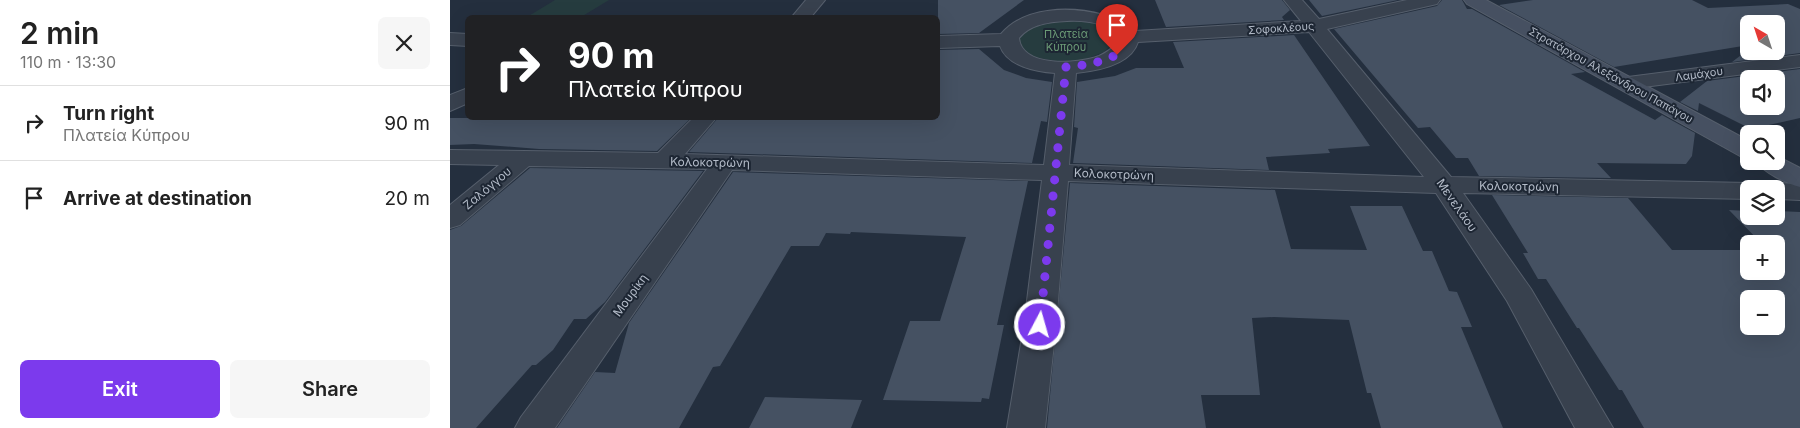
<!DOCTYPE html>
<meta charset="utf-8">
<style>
body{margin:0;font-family:Inter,sans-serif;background:#f6f6f6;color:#222;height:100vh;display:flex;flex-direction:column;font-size:19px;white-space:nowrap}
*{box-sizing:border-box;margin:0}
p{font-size:16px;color:#767676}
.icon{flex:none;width:28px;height:28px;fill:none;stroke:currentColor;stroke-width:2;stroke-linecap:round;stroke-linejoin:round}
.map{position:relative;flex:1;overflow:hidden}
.sheet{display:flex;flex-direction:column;background:#fff;width:450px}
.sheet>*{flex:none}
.guide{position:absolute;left:15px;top:15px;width:475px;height:105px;border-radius:8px;box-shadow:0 5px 20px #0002;background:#202124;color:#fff;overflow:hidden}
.needle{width:32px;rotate:321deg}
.buttons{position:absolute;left:1290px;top:15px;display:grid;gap:10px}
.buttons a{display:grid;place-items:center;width:45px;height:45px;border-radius:8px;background:#fff;box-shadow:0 5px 20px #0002;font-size:25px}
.pin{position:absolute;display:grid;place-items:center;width:42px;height:42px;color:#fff;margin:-51px -21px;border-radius:50% 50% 50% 0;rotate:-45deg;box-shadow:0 0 5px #0007}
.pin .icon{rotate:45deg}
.me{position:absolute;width:55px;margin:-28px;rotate:6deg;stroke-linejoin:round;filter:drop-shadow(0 0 4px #0008)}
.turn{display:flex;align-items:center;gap:18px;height:105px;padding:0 20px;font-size:22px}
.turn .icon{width:65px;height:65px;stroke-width:2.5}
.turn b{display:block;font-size:35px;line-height:42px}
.round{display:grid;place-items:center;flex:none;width:52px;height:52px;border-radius:8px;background:#f6f6f6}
.head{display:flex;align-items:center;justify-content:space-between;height:85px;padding:0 20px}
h1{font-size:30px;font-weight:600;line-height:38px}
.button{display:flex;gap:10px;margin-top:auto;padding:10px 20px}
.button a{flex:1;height:58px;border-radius:8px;background:#7c3aed;color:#fff;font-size:20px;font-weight:600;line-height:58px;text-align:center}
.button a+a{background:#f6f6f6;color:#222}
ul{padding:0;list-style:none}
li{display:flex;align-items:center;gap:15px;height:75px;padding:0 20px;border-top:1px solid #e0e0e0}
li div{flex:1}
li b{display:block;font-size:19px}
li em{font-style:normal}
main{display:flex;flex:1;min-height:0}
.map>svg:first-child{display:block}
</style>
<main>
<section class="sheet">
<div class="head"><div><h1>2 min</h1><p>110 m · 13:30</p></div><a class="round"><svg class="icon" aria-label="close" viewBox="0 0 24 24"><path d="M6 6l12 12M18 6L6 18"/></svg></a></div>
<ul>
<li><svg class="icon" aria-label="right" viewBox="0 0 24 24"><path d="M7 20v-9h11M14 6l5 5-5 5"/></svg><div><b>Turn right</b><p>Πλατεία Κύπρου</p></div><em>90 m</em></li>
<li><svg class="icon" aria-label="arrive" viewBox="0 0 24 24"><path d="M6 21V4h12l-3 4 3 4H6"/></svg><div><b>Arrive at destination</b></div><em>20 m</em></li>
</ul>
<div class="button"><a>Exit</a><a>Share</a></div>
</section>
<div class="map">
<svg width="1350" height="428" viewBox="0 0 1350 428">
<rect width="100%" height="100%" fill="#242f3e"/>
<path fill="#263c3f" d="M 105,0 L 159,0 L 131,17 L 77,17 Z
M 624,20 L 646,23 L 661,31 L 664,42 L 654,52 L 633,60 L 607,61 L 583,57 L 569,48 L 568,37 C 586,22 601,21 624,20 Z"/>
<path fill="#455162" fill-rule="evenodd" d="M 488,0 L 574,0 L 529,33 L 488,34 Z
M 705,0 L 832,0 L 840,10 L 832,17 L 834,20 L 716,27 Z
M 859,0 L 948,0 L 872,16 Z
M 992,0 L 1012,0 L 1017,9 L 1022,9 L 1135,72 L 1121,74 L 1205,120 L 1212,115 L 1245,133 L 1242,156 L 1236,164 L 1147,163 L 1161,178 L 1029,176 L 1018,158 L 1006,158 L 980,127 L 968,128 L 884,29 L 987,6 Z
M 1083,0 L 1242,0 L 1258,8 L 1338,4 L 1350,9 L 1350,53 L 1282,62 L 1299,49 L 1299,51 L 1326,51 L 1326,24 L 1299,24 L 1299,45 L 1164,67 L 1049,5 Z
M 844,35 L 920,146 L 878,149 L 880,153 L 816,157 L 819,170 L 623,163 L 628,128 L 624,127 L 627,82 L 665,76 L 686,68 L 734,68 L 723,42 Z
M 529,49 L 554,70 L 576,78 L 602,82 L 597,122 L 591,121 L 582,163 L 239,152 L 268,118 L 407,120 L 409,118 L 488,118 L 488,50 Z
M 1350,69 L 1350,118 L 1301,129 L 1249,103 L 1248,111 L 1230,102 L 1257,81 ZM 1299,79 L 1326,79 L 1326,106 L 1299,106 Z
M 0,118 L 241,118 L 207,151 L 89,149 L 24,144 L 0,145 Z
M 80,168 L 253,171 L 155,302 L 136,319 L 124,319 L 103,350 L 86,365 L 82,365 L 26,428 L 0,428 L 0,230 L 11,226 Z
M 283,172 L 578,181 L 547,325 L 554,325 L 539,399 L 532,398 L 531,402 L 433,400 L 460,321 L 490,321 L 516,237 L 401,232 L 400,234 L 376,233 L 369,246 L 341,246 L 270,366 L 263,367 L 229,428 L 107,428 L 145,372 L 165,373 L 179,323 Z
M 620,183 L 825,190 L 841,249 L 917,250 L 900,206 L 952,206 L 973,251 L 982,251 L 999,291 L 1007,292 L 1022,327 L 1011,327 L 1053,428 L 931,428 L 921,393 L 917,393 L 899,320 L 824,317 L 802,318 L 810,395 L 751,395 L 756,428 L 597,428 Z
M 1042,195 L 1178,198 L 1222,250 L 1299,250 L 1299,271 L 1326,271 L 1326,244 L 1312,244 L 1279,210 L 1299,211 L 1299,216 L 1326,216 L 1326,211 L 1350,212 L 1350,428 L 1194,428 L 1172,390 L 1169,390 L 1129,328 L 1127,328 L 1096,279 L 1088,279 L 1073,253 L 1078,253 ZM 1299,299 L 1326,299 L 1326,326 L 1299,326 Z
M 315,397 L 412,400 L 401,428 L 299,428 Z"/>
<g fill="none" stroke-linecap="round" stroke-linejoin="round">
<g stroke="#565f6c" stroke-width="2">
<path id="street" d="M 356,0 L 375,0 L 360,18 L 341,18 Z
M 834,0 L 852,0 L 869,19 L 957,0 L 990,0 L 987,4 L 877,29 L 1001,177 L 1299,183 L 1308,185 L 1311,189 L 1299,189 L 1299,199 L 1013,193 L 1081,289 L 1163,428 L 1125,428 L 1057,301 L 986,193 L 618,181 L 606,325 L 595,428 L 557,428 L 574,325 L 592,180 L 282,170 L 105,428 L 65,428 L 71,417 L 257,169 L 79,166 L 10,225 L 0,228 L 0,205 L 49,165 L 0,164 L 0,150 L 208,153 L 243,118 L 266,118 L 235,154 L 594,165 L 605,73 C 586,72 557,66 550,46 L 488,48 L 488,36 L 551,34 C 575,6 621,6 654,15 C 665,18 678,21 685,31 L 851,21 ZM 617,21 C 635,20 656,23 669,36 L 669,43 C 662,48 656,53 649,56 C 628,64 572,68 569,38 C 581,24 599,22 617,21 ZM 859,32 L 974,177 L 619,165 L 626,73 C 646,71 681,65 688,42 Z
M 0,33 L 18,34 L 18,46 L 0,45 Z
M 1350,55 L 1350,67 L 1178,89 L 1170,88 L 1167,83 L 1170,78 L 1178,77 Z
M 18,88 L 18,103 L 0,111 L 0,95 Z
M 1326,183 L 1350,184 L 1350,200 L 1326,199 L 1326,189 L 1314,189 L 1317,185 Z"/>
</g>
<g stroke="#565f6c" stroke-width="2">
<path id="secondary" d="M 1014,0 L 1036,0 L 1299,141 L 1299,158 L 1290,156 L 1017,4 Z
M 1327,156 L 1350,168 L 1350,187 C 1336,183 1314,173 1306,161 L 1326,161 Z"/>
</g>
<use href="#street" fill="#38414e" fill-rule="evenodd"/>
<use href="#secondary" fill="#465061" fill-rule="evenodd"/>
</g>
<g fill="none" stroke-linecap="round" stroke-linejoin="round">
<path stroke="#7c3aed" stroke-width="9" stroke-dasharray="0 16.2" d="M 590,325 L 616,67 L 642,64 L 667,55"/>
</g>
<g text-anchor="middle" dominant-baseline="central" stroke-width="4" stroke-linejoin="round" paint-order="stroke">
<g font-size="11" fill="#b4bcc9" stroke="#1d2633">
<text transform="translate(831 28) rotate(-4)">Σοφοκλέους</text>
<text transform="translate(1249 74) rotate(-8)">Λαμάχου</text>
<text transform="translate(1161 75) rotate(29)">Στρατάρχου Αλεξάνδρου Παπάγου</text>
</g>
<g font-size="11" fill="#6b9a76" stroke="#1d2633">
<text x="616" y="34">Πλατεία<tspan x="616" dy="13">Κύπρου</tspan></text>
</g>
<g font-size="12" fill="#b4bcc9" stroke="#1d2633">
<text transform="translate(260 162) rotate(1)">Κολοκοτρώνη</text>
<text transform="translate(664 174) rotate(2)">Κολοκοτρώνη</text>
<text transform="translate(1069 186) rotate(1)">Κολοκοτρώνη</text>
<text transform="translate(37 188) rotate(-40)">Ζαλόγγου</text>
<text transform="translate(1007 205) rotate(55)">Μενελάου</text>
<text transform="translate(180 295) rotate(-54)">Μουρίκη</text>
</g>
</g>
</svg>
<div class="buttons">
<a><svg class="needle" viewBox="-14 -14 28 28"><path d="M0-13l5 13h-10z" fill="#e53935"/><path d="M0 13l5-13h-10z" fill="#767676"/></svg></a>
<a><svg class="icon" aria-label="sound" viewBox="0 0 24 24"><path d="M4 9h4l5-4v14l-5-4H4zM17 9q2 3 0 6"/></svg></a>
<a><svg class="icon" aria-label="search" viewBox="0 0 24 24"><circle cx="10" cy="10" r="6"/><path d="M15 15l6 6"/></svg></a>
<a><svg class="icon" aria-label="layers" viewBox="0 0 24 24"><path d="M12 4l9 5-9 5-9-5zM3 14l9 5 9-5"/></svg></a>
<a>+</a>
<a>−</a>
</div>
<div class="pin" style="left:667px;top:55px;background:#d93025"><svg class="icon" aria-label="arrive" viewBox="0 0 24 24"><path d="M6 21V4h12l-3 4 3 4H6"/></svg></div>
<svg class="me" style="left:590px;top:325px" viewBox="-20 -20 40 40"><circle r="17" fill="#7c3aed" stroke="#fff" stroke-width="3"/><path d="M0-11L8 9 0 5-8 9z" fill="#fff"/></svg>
<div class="guide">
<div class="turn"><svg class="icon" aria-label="right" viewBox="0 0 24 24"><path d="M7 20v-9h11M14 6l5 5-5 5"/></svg><div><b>90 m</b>Πλατεία Κύπρου</div></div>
</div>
</div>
</main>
